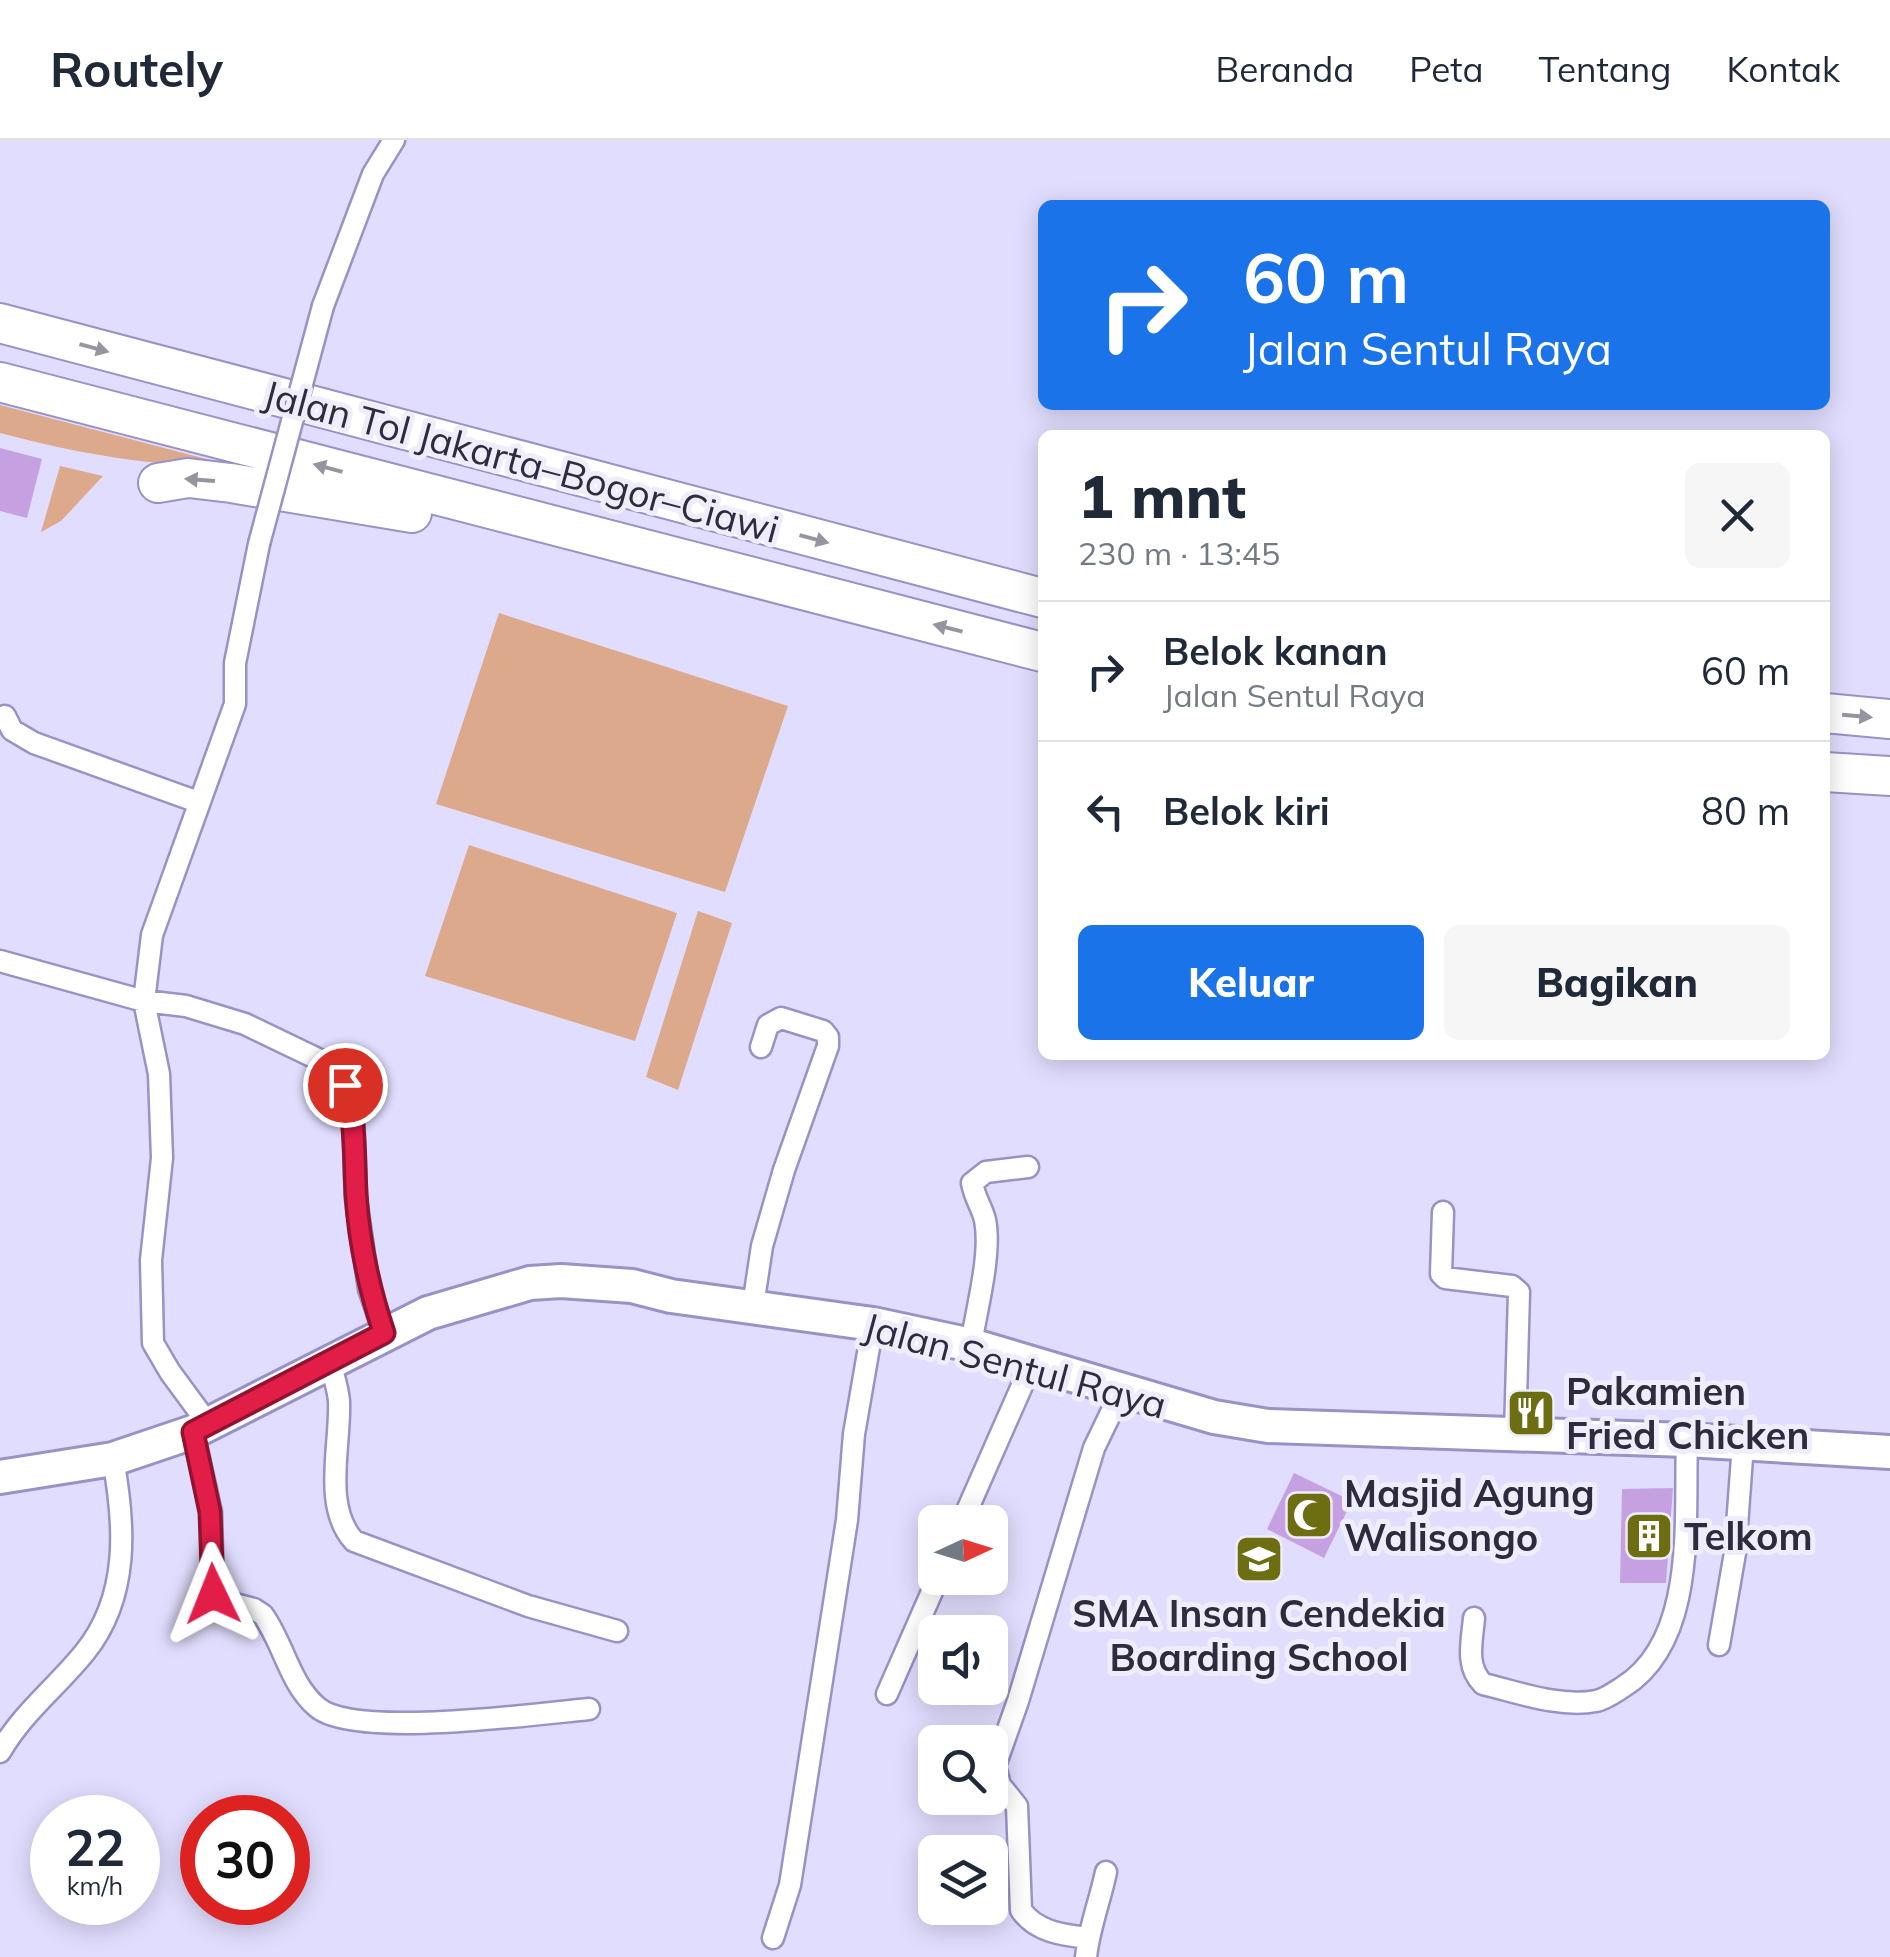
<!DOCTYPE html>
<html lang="id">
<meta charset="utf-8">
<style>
body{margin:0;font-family:Mulish,sans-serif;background:#f6f6f7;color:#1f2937;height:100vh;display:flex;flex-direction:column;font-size:38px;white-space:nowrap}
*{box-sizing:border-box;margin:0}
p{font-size:32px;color:#747a83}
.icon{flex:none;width:55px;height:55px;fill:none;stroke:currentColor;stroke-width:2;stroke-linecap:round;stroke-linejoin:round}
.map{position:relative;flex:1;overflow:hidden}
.details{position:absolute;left:1038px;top:290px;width:792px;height:630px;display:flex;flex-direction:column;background:#fff;border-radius:15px;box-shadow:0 5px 25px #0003}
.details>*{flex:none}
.top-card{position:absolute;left:1038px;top:60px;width:792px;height:210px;border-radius:15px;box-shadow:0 5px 25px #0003;background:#1a73e8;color:#fff;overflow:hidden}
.needle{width:65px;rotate:86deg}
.controls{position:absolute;left:918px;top:1365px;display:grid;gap:20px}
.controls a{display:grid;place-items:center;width:90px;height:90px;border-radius:15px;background:#fff;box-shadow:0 5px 25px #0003;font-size:50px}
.speed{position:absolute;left:30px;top:1655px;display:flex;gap:20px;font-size:50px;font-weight:700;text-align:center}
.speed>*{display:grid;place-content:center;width:130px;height:130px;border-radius:50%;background:#fff;box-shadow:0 5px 25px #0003;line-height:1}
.speed small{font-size:25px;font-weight:400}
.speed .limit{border:15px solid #d22;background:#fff;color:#111}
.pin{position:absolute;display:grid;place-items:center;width:85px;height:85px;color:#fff;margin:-42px;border:5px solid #fff;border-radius:50%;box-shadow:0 2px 10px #0007}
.me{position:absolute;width:110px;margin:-55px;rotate:358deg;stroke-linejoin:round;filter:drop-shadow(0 0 8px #0008)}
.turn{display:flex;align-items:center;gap:35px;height:210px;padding:0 40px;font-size:45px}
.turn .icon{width:130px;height:130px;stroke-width:2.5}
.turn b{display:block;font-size:70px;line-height:85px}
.round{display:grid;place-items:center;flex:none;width:105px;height:105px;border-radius:15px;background:#f6f6f7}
.headline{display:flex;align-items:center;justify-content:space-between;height:170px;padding:0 40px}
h1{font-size:60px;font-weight:800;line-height:75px}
.cta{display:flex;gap:20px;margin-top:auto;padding:20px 40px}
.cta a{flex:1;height:115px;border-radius:15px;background:#1a73e8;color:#fff;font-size:40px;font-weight:800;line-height:115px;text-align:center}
.cta a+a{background:#f6f6f7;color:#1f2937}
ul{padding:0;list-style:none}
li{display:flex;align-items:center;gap:30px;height:140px;padding:0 40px;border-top:2px solid #e0e1e3}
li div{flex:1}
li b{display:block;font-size:38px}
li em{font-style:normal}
header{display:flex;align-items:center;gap:60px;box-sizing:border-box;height:140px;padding:0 50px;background:#fff;border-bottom:2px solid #e0e1e3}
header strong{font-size:48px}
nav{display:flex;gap:55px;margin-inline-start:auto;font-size:35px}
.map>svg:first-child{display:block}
</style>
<header>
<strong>Routely</strong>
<nav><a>Beranda</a><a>Peta</a><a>Tentang</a><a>Kontak</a></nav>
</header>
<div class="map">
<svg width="1890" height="1817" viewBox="0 0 1890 1817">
<rect width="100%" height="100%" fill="#e1ddfe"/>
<path fill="#dda98c" d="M 0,265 L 237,327 C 155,327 79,314 0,293 Z
M 60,326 L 103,336 L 61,381 L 41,392 Z
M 499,473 L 788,566 L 725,752 L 436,664 Z
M 469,705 L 677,773 L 635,901 L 425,836 Z
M 698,771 L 732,783 L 678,950 L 646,937 Z"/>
<path fill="#c6a1e2" d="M 0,308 L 42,319 L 27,378 L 0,371 Z
M 1294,1333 L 1352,1361 L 1324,1418 L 1267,1389 Z
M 1673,1348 L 1666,1443 L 1620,1443 L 1622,1349 Z"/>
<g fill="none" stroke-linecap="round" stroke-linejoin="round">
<g stroke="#9892c5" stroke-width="25">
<path id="minor" d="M 323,166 L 373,34 L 394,0
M 5,576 L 12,590 L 34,603 L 198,662
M 0,821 L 144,861 L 186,866 L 245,884 L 324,922 L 345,945 L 353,972 L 356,1059 L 369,1149 L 384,1193
M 1443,1072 L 1441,1134 L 1445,1138 L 1512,1146 L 1519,1152 L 1515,1294
M 753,1166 L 762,1106 L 784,1030 L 828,906 L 828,897 L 823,891 L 781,878 L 768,885 L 761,907
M 971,1205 C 976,1171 992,1114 985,1080 C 982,1067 975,1059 972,1043 L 986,1032 L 1028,1027
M 330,1222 C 333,1234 338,1248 339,1261 C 341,1305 322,1366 354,1401 L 528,1466 L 617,1491
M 209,1285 L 170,1232 L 153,1203 L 151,1120 L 162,1018 L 159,934 L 144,861 L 152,795 L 235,564 L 235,523 L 259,404
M 193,1292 L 211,1372 L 213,1454 L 215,1459 L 254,1469 L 263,1475 C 284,1504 289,1543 317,1567 C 353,1599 536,1574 589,1569
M 962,1382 L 1032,1223
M 1474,1478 C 1472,1502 1465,1526 1483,1544 C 1517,1552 1560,1568 1596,1561 C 1604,1560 1615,1552 1623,1547 C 1698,1500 1684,1378 1687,1300
M 1719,1505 L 1735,1413 L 1743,1304
M 887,1554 L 938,1438
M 0,1612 C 24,1571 56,1548 85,1512 C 130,1456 125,1384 113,1319
M 773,1798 L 790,1745 L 847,1380 L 854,1294 L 873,1184
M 1088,1798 C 1063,1795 1036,1792 1021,1770 L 1017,1666 L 1000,1645 L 995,1626 L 1018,1561 L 1094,1308 L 1122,1250
M 1086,1817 C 1089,1788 1100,1761 1106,1732"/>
</g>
<g stroke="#9892c5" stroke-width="38">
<path id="primary" d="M 0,1337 L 113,1319 L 193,1292 L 428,1173 L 530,1143 L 561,1141 L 632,1146 L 671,1156 L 873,1184 L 971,1205 L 1214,1277 L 1268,1286 L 1687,1300 L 1890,1312"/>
</g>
<g stroke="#9892c5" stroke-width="42">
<path id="motorway" d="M 0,183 L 1042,458
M 0,242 L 1042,512
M 158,343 L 188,338 L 231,343 L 412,373
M 1825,573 L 1890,579
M 1825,632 L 1890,636"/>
</g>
<use href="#minor" stroke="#fff" stroke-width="20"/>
<use href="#primary" stroke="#fff" stroke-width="32"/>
<use href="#motorway" stroke="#fff" stroke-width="38"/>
<g stroke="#9892c5" stroke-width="25" stroke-linecap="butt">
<path id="minor-bridge" d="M 259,404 L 323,166"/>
</g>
<use href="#minor-bridge" stroke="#fff" stroke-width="20"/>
</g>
<defs><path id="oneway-solid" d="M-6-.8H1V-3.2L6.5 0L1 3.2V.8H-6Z" transform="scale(2.5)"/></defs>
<g fill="#96959f">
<use href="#oneway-solid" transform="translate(94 208) rotate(15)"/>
<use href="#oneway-solid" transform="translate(328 328) rotate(-165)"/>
<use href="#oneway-solid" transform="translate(200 340) rotate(-176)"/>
<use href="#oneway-solid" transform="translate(814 399) rotate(15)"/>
<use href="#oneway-solid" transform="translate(948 488) rotate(-166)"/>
<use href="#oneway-solid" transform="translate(1857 576) rotate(5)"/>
</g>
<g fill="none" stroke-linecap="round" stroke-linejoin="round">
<g stroke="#92132f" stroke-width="25">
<path id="route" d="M 213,1454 L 210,1372 L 193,1292 L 384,1193 C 369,1148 359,1102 356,1054 C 354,1017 356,981 345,945"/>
</g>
<use href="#route" stroke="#e11d48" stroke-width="18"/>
</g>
<defs>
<g id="restaurant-square" transform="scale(2.5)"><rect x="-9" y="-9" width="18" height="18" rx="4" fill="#6d6e11" stroke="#eeedf9"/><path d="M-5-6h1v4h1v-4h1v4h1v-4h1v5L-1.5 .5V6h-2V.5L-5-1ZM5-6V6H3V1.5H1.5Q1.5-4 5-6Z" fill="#fff"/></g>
<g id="mosque-square" transform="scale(2.5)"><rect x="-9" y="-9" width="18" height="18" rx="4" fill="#6d6e11" stroke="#eeedf9"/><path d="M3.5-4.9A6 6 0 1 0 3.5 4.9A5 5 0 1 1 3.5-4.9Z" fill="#fff"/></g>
<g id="building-square" transform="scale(2.5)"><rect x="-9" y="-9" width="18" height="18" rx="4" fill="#6d6e11" stroke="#eeedf9"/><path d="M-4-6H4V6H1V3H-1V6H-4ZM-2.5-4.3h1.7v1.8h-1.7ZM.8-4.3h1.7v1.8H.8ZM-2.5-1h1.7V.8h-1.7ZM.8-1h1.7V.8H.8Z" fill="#fff"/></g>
<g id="school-square" transform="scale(2.5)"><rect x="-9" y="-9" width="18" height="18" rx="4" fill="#6d6e11" stroke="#eeedf9"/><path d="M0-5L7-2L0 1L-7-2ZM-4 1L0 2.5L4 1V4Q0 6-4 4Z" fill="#fff"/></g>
</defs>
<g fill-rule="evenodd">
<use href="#restaurant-square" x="1531" y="1273"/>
<use href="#mosque-square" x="1309" y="1375"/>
<use href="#building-square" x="1649" y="1396"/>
<use href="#school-square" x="1259" y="1419"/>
</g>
<g text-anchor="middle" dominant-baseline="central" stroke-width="10" stroke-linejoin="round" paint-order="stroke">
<g font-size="38" fill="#2e2b3f" stroke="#eeedf9">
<text transform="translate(521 321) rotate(15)">Jalan Tol Jakarta–Bogor–Ciawi</text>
<text transform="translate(1015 1225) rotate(15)">Jalan Sentul Raya</text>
</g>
<g font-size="38" font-weight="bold" fill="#2e2b3f" stroke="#eeedf9" text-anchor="start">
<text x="1566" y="1251">Pakamien<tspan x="1566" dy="44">Fried Chicken</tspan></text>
<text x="1344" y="1353">Masjid Agung<tspan x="1344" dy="44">Walisongo</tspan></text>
<text x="1684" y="1396">Telkom</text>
<text x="1259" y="1473" text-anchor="middle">SMA Insan Cendekia<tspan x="1259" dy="44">Boarding School</tspan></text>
</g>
</g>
</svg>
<div class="controls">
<a><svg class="needle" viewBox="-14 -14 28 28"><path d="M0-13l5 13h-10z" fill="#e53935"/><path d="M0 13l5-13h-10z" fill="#747a83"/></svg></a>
<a><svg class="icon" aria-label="sound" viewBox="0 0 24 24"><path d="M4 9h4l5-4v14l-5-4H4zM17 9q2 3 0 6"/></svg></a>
<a><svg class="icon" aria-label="search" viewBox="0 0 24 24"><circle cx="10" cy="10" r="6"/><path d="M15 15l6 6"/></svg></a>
<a><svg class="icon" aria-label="layers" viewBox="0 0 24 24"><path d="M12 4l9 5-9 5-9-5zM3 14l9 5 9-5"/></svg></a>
</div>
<div class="speed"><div>22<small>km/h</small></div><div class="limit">30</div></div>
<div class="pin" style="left:345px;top:945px;background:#d93025"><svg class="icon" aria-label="arrive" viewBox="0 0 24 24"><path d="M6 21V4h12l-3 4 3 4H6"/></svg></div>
<svg class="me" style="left:213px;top:1454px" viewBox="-20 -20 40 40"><path d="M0-17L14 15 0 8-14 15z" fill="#e11d48" stroke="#fff" stroke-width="4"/></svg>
<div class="top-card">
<div class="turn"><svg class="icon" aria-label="right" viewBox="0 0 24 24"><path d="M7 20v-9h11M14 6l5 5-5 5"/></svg><div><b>60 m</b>Jalan Sentul Raya</div></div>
</div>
<section class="details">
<div class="headline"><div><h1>1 mnt</h1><p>230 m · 13:45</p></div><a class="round"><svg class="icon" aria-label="close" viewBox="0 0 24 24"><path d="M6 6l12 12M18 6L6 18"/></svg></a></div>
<ul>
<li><svg class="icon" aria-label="right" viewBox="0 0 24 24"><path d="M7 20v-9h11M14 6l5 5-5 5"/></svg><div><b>Belok kanan</b><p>Jalan Sentul Raya</p></div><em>60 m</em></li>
<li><svg class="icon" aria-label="left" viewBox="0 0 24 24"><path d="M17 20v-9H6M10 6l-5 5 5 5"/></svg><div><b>Belok kiri</b></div><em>80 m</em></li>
</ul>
<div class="cta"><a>Keluar</a><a>Bagikan</a></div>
</section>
</div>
